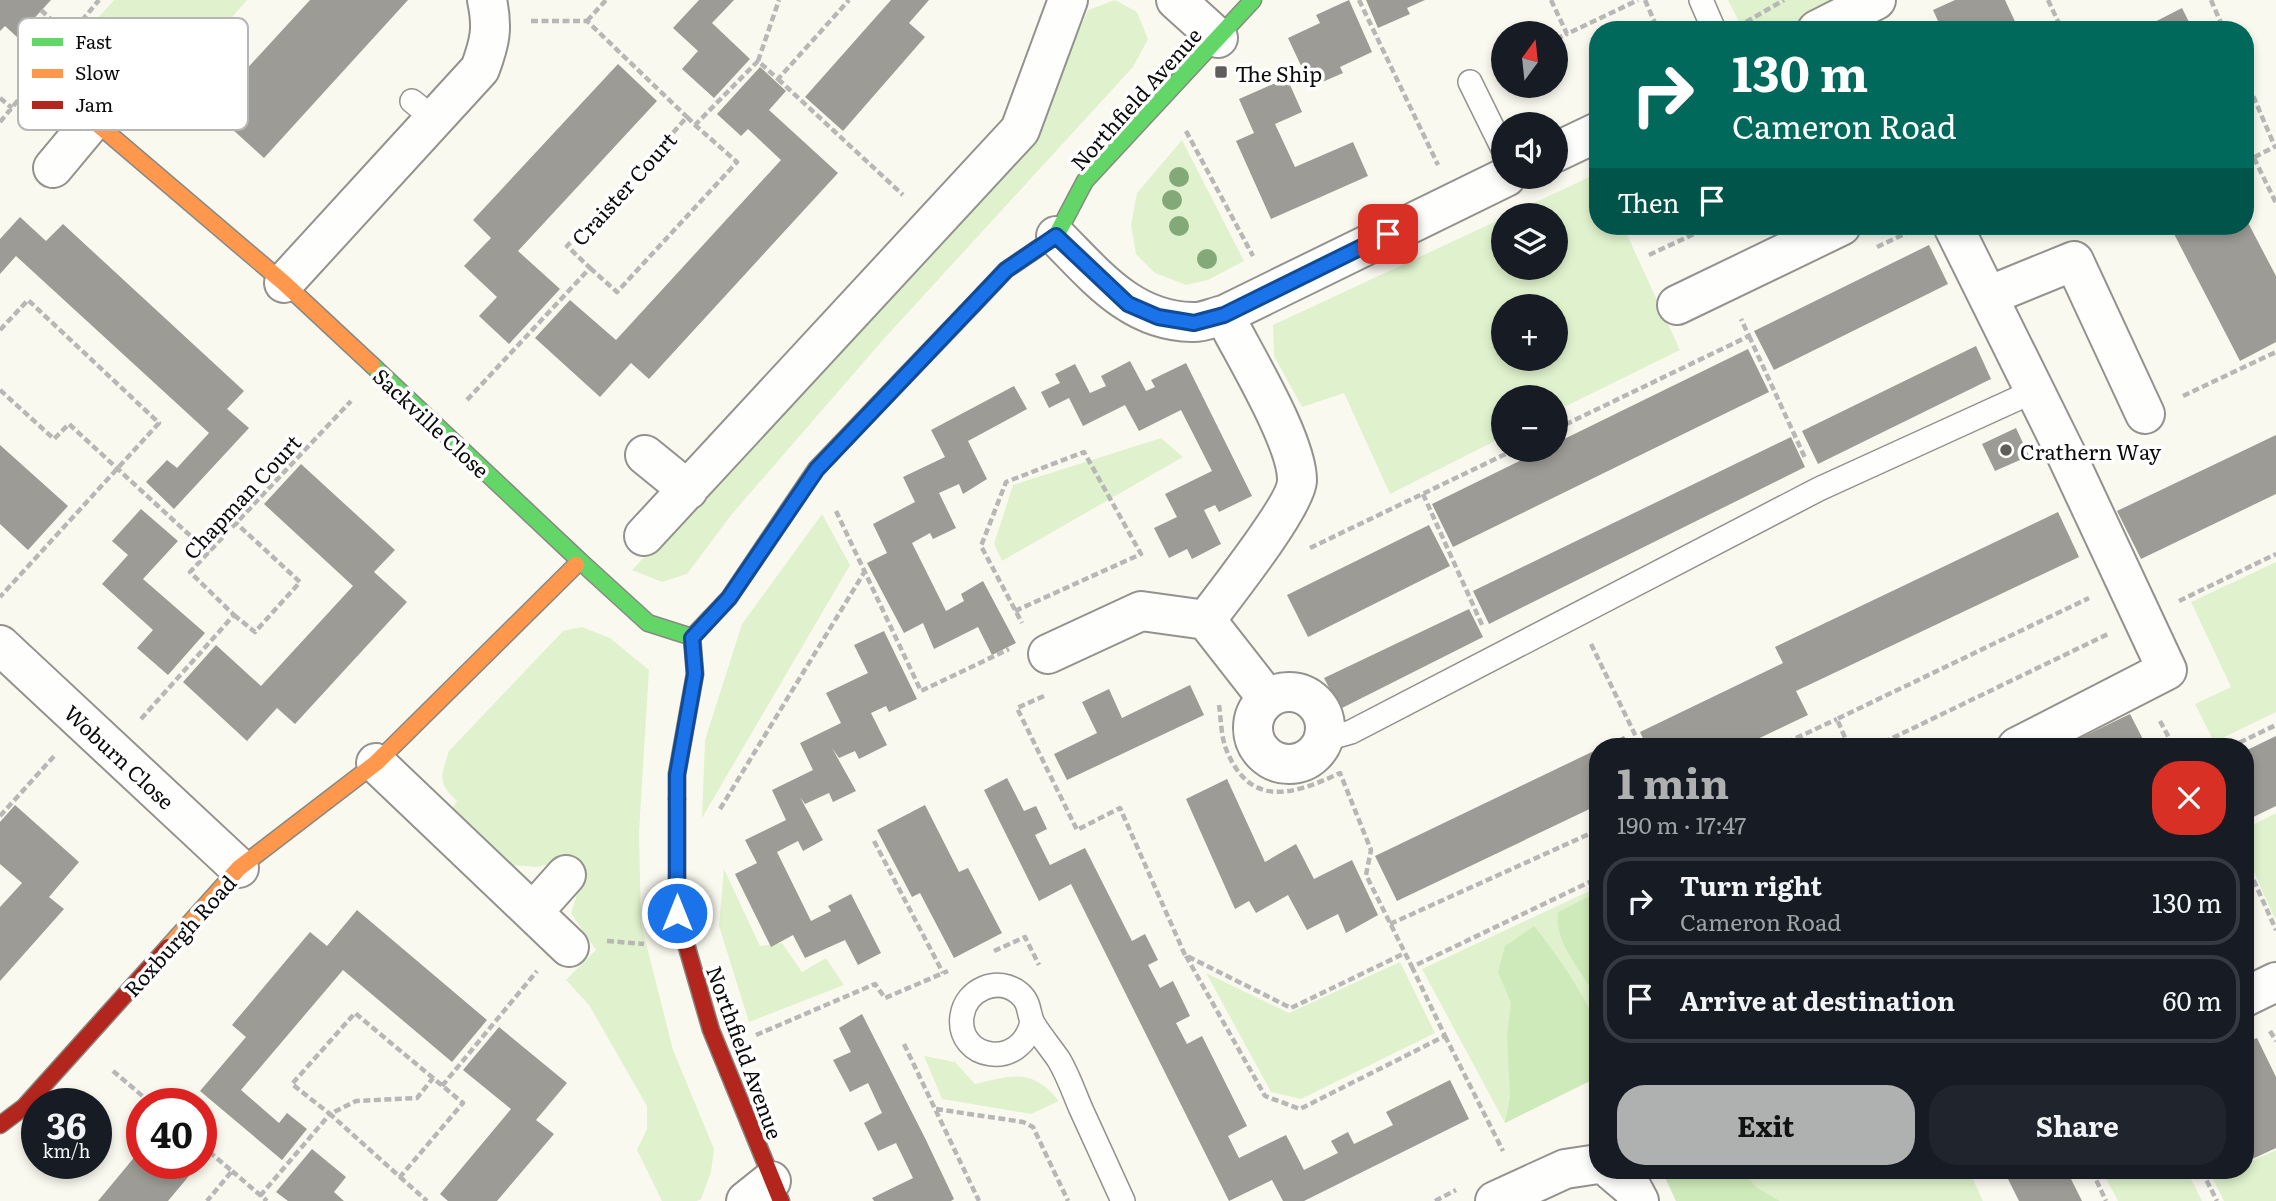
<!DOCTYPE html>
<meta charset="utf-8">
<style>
body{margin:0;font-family:Literata,serif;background:#20242c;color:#f1f3f6;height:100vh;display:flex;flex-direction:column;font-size:26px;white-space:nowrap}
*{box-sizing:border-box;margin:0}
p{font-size:23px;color:#9ea1a6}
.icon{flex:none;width:38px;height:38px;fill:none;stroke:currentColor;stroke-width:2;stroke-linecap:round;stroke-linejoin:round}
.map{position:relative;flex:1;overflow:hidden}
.details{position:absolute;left:1589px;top:738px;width:665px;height:441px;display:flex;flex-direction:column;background:#171b24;border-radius:28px;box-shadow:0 4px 10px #0003}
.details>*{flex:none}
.top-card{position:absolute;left:1589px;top:21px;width:665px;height:214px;border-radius:28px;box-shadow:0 4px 10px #0003;background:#00695c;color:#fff;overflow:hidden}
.needle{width:46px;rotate:15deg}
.tools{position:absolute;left:1491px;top:21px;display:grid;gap:14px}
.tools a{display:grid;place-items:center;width:77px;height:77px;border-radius:50%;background:#171b24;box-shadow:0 4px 10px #0003;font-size:35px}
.speed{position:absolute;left:21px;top:1088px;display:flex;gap:14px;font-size:35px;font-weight:700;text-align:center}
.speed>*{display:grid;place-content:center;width:91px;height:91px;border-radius:50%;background:#171b24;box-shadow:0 4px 10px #0003;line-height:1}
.speed small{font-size:18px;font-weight:400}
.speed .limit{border:10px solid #d22;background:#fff;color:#111}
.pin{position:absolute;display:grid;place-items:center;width:60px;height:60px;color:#fff;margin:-30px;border-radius:14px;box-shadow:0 4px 10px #0006}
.me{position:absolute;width:77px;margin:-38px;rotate:0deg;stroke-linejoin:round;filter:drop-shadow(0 0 5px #0008)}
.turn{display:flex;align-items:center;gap:24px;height:147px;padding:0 28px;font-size:32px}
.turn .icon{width:91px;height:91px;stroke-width:2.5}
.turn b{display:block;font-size:49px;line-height:60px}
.then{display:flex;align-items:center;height:66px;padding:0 28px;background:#0003;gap:14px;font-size:26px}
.round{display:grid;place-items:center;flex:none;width:74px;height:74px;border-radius:28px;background:#20242c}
.summary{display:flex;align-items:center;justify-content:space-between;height:119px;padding:0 28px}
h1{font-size:42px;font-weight:700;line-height:52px;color:#afb0b0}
.primary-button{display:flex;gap:14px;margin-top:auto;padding:14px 28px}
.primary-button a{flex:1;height:80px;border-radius:28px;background:#afb0b0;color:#111;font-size:28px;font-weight:700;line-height:80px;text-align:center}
.primary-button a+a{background:#20242c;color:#f1f3f6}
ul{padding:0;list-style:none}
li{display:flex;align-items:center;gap:21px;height:88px;margin:0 14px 10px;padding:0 14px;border:4px solid #363941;border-radius:28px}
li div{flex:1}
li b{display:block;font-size:26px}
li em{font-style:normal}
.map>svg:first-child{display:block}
</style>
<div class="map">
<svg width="2276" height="1201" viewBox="0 0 2276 1201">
<rect width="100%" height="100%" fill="#faf9ef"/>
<path fill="#e0f2cd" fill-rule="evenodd" d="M 114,0 L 247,0 L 143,120 L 66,53 Z
M 1115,0 L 1137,12 L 1148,39 L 1133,67 L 882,341 L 732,514 L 687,574 L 662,582 L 632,570 L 1025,156 L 1088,10 Z
M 1728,0 L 1836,0 L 1783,30 L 1743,30 Z
M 1182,140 L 1244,261 L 1208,280 L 1186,285 L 1155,273 L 1136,254 L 1131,225 L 1137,193 Z
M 1598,173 L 1598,226 L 1623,226 L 1680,350 L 1556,411 L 1556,397 L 1503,397 L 1503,437 L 1390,494 L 1344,393 L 1302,407 L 1274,356 L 1273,325 L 1503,218 L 1503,268 L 1556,268 L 1556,215 L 1508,215 ZM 1503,306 L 1556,306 L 1556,359 L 1503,359 Z
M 1161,438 L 1183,457 L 1002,561 L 994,544 L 1013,485 Z
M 822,514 L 850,565 L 702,818 L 705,740 L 742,624 Z
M 2276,562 L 2276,712 L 2214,742 L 2195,704 L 2231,687 L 2191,602 Z
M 582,627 L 610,638 L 649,670 L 639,832 L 641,923 L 673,1050 L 714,1149 L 711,1172 L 701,1199 L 697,1201 L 662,1201 L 637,1150 L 647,1129 L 647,1106 L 589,1005 L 566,980 L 596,950 L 571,913 L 581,882 L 561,862 L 536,867 L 512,865 L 450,812 L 457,801 C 437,783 441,776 449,751 L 563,631 Z
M 2276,813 L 2276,918 L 2275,919 L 2245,852 L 2245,829 Z
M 724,869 L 760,946 L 782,943 L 802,972 L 826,958 L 844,985 L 749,1022 L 719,926 Z
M 1598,887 L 1598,1077 L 1505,1123 L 1422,969 Z
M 1400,962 L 1435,1033 L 1301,1099 L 1271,1092 L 1206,973 L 1289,1013 Z
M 924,1056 L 955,1062 L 975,1084 C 1013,1075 1032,1068 1059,1101 L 1031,1114 L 942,1099 Z
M 2276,1150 L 2276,1201 L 2224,1201 L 2209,1171 L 2245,1171 L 2245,1159 L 2248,1163 Z
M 1662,1171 L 1969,1171 L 1983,1201 L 1676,1201 Z
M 2102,1171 L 2187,1171 L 2202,1201 L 2118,1201 Z"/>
<path fill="#cfeaba" d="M 1598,892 L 1598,1002 C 1586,974 1553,944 1558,912 Z
M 1534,926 C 1552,948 1594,1006 1598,1033 C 1600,1047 1598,1063 1598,1077 L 1505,1123 L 1510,1097 L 1507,1036 L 1511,1003 L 1498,972 L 1505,946 Z
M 1662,1171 L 1742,1171 L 1756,1187 L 1780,1201 L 1676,1201 Z"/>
<path fill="#9c9b95" d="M 0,0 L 51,0 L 17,37 L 5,26 L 0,31 Z
M 310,0 L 408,0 L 264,158 L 210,109 Z
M 699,0 L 734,0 L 712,23 L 750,59 L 714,98 L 682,69 L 698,51 L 673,28 Z
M 891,0 L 929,0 L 909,23 L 925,37 L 843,131 L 805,97 Z
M 1349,0 L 1372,52 L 1340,67 L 1343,73 L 1311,87 L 1288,38 L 1320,23 L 1316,15 Z
M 1366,0 L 1425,0 L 1407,8 L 1410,14 L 1378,28 Z
M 1955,0 L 2005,0 L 2019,30 L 1942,30 L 1933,10 Z
M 2182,8 L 2193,30 L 2139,30 Z
M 618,64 L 657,101 L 518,251 L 560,289 L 509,344 L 479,316 L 497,297 L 464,266 L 491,238 L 473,220 Z
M 760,67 L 786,91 L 769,110 L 838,173 L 649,379 L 631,363 L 600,397 L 535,338 L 570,300 L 616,340 L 781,160 L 748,129 L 741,136 L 717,114 Z
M 1287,78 L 1302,112 L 1275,124 L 1295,167 L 1353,142 L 1368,176 L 1271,219 L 1236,141 L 1254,133 L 1239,99 Z
M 20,217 L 46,241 L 63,224 L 244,391 L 227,409 L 249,428 L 174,509 L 146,482 L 167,460 L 177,468 L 209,433 L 16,256 L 0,274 L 0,239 Z
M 2245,217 L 2276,276 L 2276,342 L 2240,361 L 2172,230 L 2179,226 L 2245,226 Z
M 1929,245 L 1948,284 L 1774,370 L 1754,331 Z
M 1976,346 L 1991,379 L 1818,464 L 1802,431 Z
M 1748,349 L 1769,392 L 1453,547 L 1432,504 L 1542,450 L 1556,450 L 1556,443 Z
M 1130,361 L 1146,391 L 1155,387 L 1151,380 L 1186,363 L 1252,496 L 1219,512 L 1215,505 L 1204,510 L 1221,544 L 1192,559 L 1187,549 L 1169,558 L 1154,528 L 1177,517 L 1165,494 L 1212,471 L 1181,410 L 1139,431 L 1125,405 L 1083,426 L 1069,398 L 1049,408 L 1041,392 L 1060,383 L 1055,374 L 1075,364 L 1090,393 L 1106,386 L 1101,376 Z
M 1014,386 L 1027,409 L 968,441 L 987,479 L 963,494 L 959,484 L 939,493 L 956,528 L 933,539 L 930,533 L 912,543 L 946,611 L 964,601 L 961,594 L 983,581 L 1016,643 L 992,655 L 978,627 L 934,649 L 923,623 L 904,633 L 867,563 L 887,553 L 873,524 L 915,502 L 903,477 L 945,457 L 931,430 Z
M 2016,428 L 2029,456 L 1995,471 L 1982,444 Z
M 2276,435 L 2276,494 L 2141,559 L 2117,511 Z
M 1791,437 L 1805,467 L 1489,624 L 1473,591 Z
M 0,445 L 68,506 L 28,550 L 0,524 Z
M 301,464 L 395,550 L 374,572 L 407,602 L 295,724 L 277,708 L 247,741 L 183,682 L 216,645 L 261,686 L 353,586 L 264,504 Z
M 141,509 L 178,541 L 143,579 L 205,633 L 168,675 L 137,648 L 153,630 L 102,584 L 128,555 L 112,541 Z
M 2058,512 L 2079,557 L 1796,691 L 1808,715 L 1741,747 L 1647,747 L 1640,732 L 1783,663 L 1775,647 Z
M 1429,525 L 1450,566 L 1308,637 L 1287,595 Z
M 1469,609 L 1483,637 L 1340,709 L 1324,678 Z
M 884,631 L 917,699 L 889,712 L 886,706 L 871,713 L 887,745 L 859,759 L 855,751 L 839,758 L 832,748 L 856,791 L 833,802 L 829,793 L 805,804 L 800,797 L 823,840 L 803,851 L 798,841 L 777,852 L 811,921 L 831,911 L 828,906 L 851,894 L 881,953 L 858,965 L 845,940 L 805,958 L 793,935 L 771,947 L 735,874 L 757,863 L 745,840 L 786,820 L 772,790 L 813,770 L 800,743 L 841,723 L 826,693 L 868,673 L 854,645 Z
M 1190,685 L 1204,715 L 1067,780 L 1054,754 L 1097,733 L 1082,702 L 1109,689 L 1122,718 Z
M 2130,714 L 2147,747 L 2085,747 L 2080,738 Z
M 1624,736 L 1630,747 L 1601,747 Z
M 2276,736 L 2276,806 L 2245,821 L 2245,751 Z
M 1598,749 L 1598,805 L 1397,901 L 1375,856 Z
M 1007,778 L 1024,811 L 1036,806 L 1047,829 L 1035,835 L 1050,865 L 1085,848 L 1132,941 L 1145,934 L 1158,960 L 1148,965 L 1160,988 L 1173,981 L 1190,1016 L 1176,1023 L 1187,1044 L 1202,1036 L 1247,1126 L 1228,1136 L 1239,1158 L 1286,1135 L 1304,1170 L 1338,1153 L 1331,1141 L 1348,1132 L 1354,1144 L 1393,1125 L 1386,1112 L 1450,1080 L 1469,1119 L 1304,1201 L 1283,1201 L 1272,1180 L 1229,1201 L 1071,884 L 1039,901 L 984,790 Z
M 1227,779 L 1265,862 L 1296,844 L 1314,879 L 1352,860 L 1378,915 L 1346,933 L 1338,914 L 1307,930 L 1288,895 L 1256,913 L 1249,901 L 1235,909 L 1186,799 Z
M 15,805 L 79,862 L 49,897 L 64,909 L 0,981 L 0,907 L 22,883 L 0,864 L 0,822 Z
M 925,805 L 959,872 L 968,868 L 1002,933 L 954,958 L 920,893 L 912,897 L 877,830 Z
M 357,910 L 487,1020 L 452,1062 L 343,970 L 241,1090 L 279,1123 L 287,1113 L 307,1129 L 282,1160 L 200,1091 L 246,1037 L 232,1025 L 310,932 L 327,946 Z
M 862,1014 L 925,1138 L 954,1199 L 951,1201 L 874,1201 L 872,1198 L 913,1178 L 896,1143 L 878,1151 L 864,1123 L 882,1113 L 868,1083 L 850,1092 L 833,1060 L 851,1052 L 839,1028 Z
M 499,1027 L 567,1083 L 536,1120 L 554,1134 L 497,1201 L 448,1201 L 440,1194 L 511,1109 L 463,1070 Z
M 2257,1038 L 2276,1077 L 2276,1148 L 2250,1160 L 2245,1150 L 2245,1043 Z
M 142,1148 L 142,1164 L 199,1164 L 168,1201 L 98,1201 Z
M 312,1149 L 346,1177 L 334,1192 L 344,1201 L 288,1201 L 276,1192 Z
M 2004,1171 L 2067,1171 L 2082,1201 L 2019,1201 Z"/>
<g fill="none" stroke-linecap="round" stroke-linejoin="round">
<g stroke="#93928e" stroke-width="26">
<path id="lane" d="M 1701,0 L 1714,30
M 1470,82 L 1503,149
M 412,101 L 434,119
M 1323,740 L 1351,732 L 1819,489 L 2034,391
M 1032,1022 C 1021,1071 956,1060 962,1016 C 964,1003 972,993 984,988 C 996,983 1009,985 1019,993 C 1032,1004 1027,1014 1034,1025 C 1042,1038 1051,1048 1059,1060 C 1068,1075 1074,1093 1081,1109 C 1095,1139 1109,1170 1123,1201"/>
</g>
<g stroke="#93928e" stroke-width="42">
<path id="street" d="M 1176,0 L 1218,38
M 1817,30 L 1876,0
M 1556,152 L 1598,132
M 53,168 L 93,120
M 1953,226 L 2065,452 L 2167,670 L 2017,747
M 1056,236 C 1096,276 1131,321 1192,322 C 1202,323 1214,317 1224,315 L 1506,177
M 284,283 L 480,69 C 490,42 493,28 487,0
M 1988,296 L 2074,261 L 2145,414
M 1677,305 L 1841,226
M 645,455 L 688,490
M 644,536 L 1020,130 L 1068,0
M 1206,620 L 1267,698
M 0,645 L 239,868
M 1048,654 L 1141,611 L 1206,620 C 1224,596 1296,505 1297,481 C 1298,442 1243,353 1224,315
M1253 728a36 36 0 1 1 72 0a36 36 0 1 1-72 0Z
M 376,763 L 569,947
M 533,912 L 566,875
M 2245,997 L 2276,982
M 1612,1171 L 1632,1188 L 1639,1201
M 746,1201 L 771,1181
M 1495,1201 L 1565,1169 L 1598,1164"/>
</g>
<g stroke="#898984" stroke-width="19">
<path id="fast" d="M 973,305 L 1006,270 L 1056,236 L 1085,181 L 1253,0
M 372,365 L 580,561
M 576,565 L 580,561 L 648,623 L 692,637"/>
</g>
<g stroke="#898984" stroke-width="19">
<path id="slow" d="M 61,93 L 284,283 L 372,365
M 677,799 L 677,774 L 695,674 L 692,637 L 729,598 L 816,469 L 973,305
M 168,947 L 239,868 L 376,763 L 576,565"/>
</g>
<g stroke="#898984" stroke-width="19">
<path id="jam" d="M 677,799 L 677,913 L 711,1030 L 781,1201
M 0,1125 L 24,1107 L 168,947"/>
</g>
<path stroke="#b7b7b5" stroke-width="4.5" stroke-dasharray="7 3.5" stroke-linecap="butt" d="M 1359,0 L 1438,165
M 1551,0 L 1567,34 L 1638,0
M 1645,0 L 1658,30
M 2048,0 L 2062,30
M 2211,0 L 2224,30
M 41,10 L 69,36
M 531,21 L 587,21 L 687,117
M 587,21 L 606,0
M 1746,22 L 1784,0
M 1556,39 L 1567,34
M 55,53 L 99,0
M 758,61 L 779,0
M 2245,77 L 2275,147
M 778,79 L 903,195
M 0,98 L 12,108
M 0,122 L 19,99
M 1186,131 L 1253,256
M 2254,158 L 2276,203
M 2245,162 L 2276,146
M 1877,247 L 1913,230
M 1649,255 L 1711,226
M 590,268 L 617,292 L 737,162 L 695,125
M 0,330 L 28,300 L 159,423 L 0,597
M 1749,336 L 1806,460
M 0,390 L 54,439 L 69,424 L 209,553
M 2183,396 L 2276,352
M 467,400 L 590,268 L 567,246 L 613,200 L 687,117 L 695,125 L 758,61 L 778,79 L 849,0
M 1556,429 L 1749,336 L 1741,319
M 1423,494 L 1483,627
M 836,511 L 921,691 L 1009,649
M 1310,548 L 1514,450
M 2179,601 L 2276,554
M 1015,611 L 1141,554 L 1084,452 L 1006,482 L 981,546 L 1022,623
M 234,615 L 255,632 L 300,582 L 236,523
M 1591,644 L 1641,747
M 1044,696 L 1017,708 L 1077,830 L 1120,808 L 1185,955 L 1291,1008 L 1405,953
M 1219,705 C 1221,719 1221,736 1226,749 C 1250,809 1293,795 1340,773 L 1371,850 L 1366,875 L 1412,967 L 1598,878
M 141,719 L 234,615 L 190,572 L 351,401
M 2160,721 L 2174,747
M 1777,747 L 1837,719
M 1849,747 L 1837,719 L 2089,598
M 1874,747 L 2108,634
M 2230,747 L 2276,725
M 720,809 L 865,571
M 0,816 L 56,754
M 874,841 L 943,973
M 2245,861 L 2276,930
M 1390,924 L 1598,830
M 607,941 L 644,944
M 994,951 L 1025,937 L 1039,965
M 1186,956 L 1265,1096 L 1300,1109 L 1445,1036 L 1412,967
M 2270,1031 L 2276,1041
M 756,1035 L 875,984 L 885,998 L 948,971
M 1445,1036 L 1503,1151
M 904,1044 L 979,1201
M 113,1071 L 152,1104
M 442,1086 L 537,971
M 936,1109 L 1023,1122 L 1033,1127 L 1068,1201
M 201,1145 L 232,1171 L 207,1201
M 232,1171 L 267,1201
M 2092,1171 L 2106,1201
M 2202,1171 L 2217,1201
M 400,1177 L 427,1201
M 260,1196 L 330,1114 L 292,1084 L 355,1013 L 463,1103 L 400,1177 L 330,1114 L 356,1101 L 417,1098 L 433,1078
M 1435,1201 L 1456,1190"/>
<use href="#lane" stroke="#fefefd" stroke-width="23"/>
<use href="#street" stroke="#fefefd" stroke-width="38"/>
<use href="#fast" stroke="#63d668" stroke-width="16"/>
<use href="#slow" stroke="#ff974d" stroke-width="16"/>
<use href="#jam" stroke="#b3261e" stroke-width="16"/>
</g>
<g fill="#83a978">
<circle cx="1179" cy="177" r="10"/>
<circle cx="1172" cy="200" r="10"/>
<circle cx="1179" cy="226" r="10"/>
<circle cx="1207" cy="259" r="10"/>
</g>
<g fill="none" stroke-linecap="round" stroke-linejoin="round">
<g stroke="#114b97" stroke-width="18">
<path id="route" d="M 677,913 L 677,775 L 695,674 L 692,638 L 729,598 L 817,469 L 1006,270 L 1056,236 L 1128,304 L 1158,317 L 1194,323 L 1224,315 L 1388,234"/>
</g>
<use href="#route" stroke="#1a73e8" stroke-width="12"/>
</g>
<g fill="#5f5e5b" stroke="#fff" stroke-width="2.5">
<rect x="1214" y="65" width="14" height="14" rx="3.5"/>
<circle cx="2006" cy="450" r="7"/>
</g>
<g text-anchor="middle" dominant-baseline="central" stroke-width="7" stroke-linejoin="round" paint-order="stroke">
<g font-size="21" fill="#0b0b0b" stroke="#fff" text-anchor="start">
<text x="1235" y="72">The Ship</text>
<text x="2020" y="450">Crathern Way</text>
</g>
<g font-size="21" fill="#0b0b0b" stroke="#fff">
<text transform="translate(1135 98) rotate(-48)">Northfield Avenue</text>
<text transform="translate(623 188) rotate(-48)">Craister Court</text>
<text transform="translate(432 422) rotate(43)">Sackville Close</text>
<text transform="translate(241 496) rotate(-47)">Chapman Court</text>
<text transform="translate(120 756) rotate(43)">Woburn Close</text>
<text transform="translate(179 935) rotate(-48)">Roxburgh Road</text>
<text transform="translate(746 1052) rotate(70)">Northfield Avenue</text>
</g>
</g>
<rect x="18" y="18" width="230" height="112" rx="10" fill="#fff" stroke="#b6b6b6" stroke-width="2"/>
<rect x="32" y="38" width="31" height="8" fill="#63d668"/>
<rect x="32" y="69" width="31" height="9" fill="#ff974d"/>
<rect x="32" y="101" width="31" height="8" fill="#b3261e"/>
<g font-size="19" fill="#0b0b0b">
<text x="75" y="49">Fast</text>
<text x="75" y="80">Slow</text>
<text x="75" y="112">Jam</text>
</g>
</svg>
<div class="tools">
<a><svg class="needle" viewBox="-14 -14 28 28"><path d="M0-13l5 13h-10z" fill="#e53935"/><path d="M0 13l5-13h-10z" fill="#9ea1a6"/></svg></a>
<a><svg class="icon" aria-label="sound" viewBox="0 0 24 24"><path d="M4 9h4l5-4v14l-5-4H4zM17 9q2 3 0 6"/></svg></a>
<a><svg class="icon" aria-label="layers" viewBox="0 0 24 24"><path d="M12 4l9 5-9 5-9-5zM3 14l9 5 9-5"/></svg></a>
<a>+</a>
<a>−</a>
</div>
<div class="speed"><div>36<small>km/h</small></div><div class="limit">40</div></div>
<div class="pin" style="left:1388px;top:234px;background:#d93025"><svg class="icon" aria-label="arrive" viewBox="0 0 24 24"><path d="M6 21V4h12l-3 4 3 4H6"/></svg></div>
<svg class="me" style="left:677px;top:913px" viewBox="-20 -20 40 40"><circle r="17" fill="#1a73e8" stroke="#fff" stroke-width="3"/><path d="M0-11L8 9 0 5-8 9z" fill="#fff"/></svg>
<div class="top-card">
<div class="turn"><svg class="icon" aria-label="right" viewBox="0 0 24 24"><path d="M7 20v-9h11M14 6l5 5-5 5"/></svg><div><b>130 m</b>Cameron Road</div></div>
<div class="then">Then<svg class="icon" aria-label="arrive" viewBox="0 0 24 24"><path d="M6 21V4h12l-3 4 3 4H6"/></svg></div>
</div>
<section class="details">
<div class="summary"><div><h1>1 min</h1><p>190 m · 17:47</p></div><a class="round" style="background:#d93025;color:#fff"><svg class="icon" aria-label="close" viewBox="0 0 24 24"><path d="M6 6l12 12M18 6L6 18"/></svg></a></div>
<ul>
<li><svg class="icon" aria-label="right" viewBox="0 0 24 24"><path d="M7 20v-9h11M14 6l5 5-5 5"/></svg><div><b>Turn right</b><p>Cameron Road</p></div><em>130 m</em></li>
<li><svg class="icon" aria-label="arrive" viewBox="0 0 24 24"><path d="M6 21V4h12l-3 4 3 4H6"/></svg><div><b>Arrive at destination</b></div><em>60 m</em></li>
</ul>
<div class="primary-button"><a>Exit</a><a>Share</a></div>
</section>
</div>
